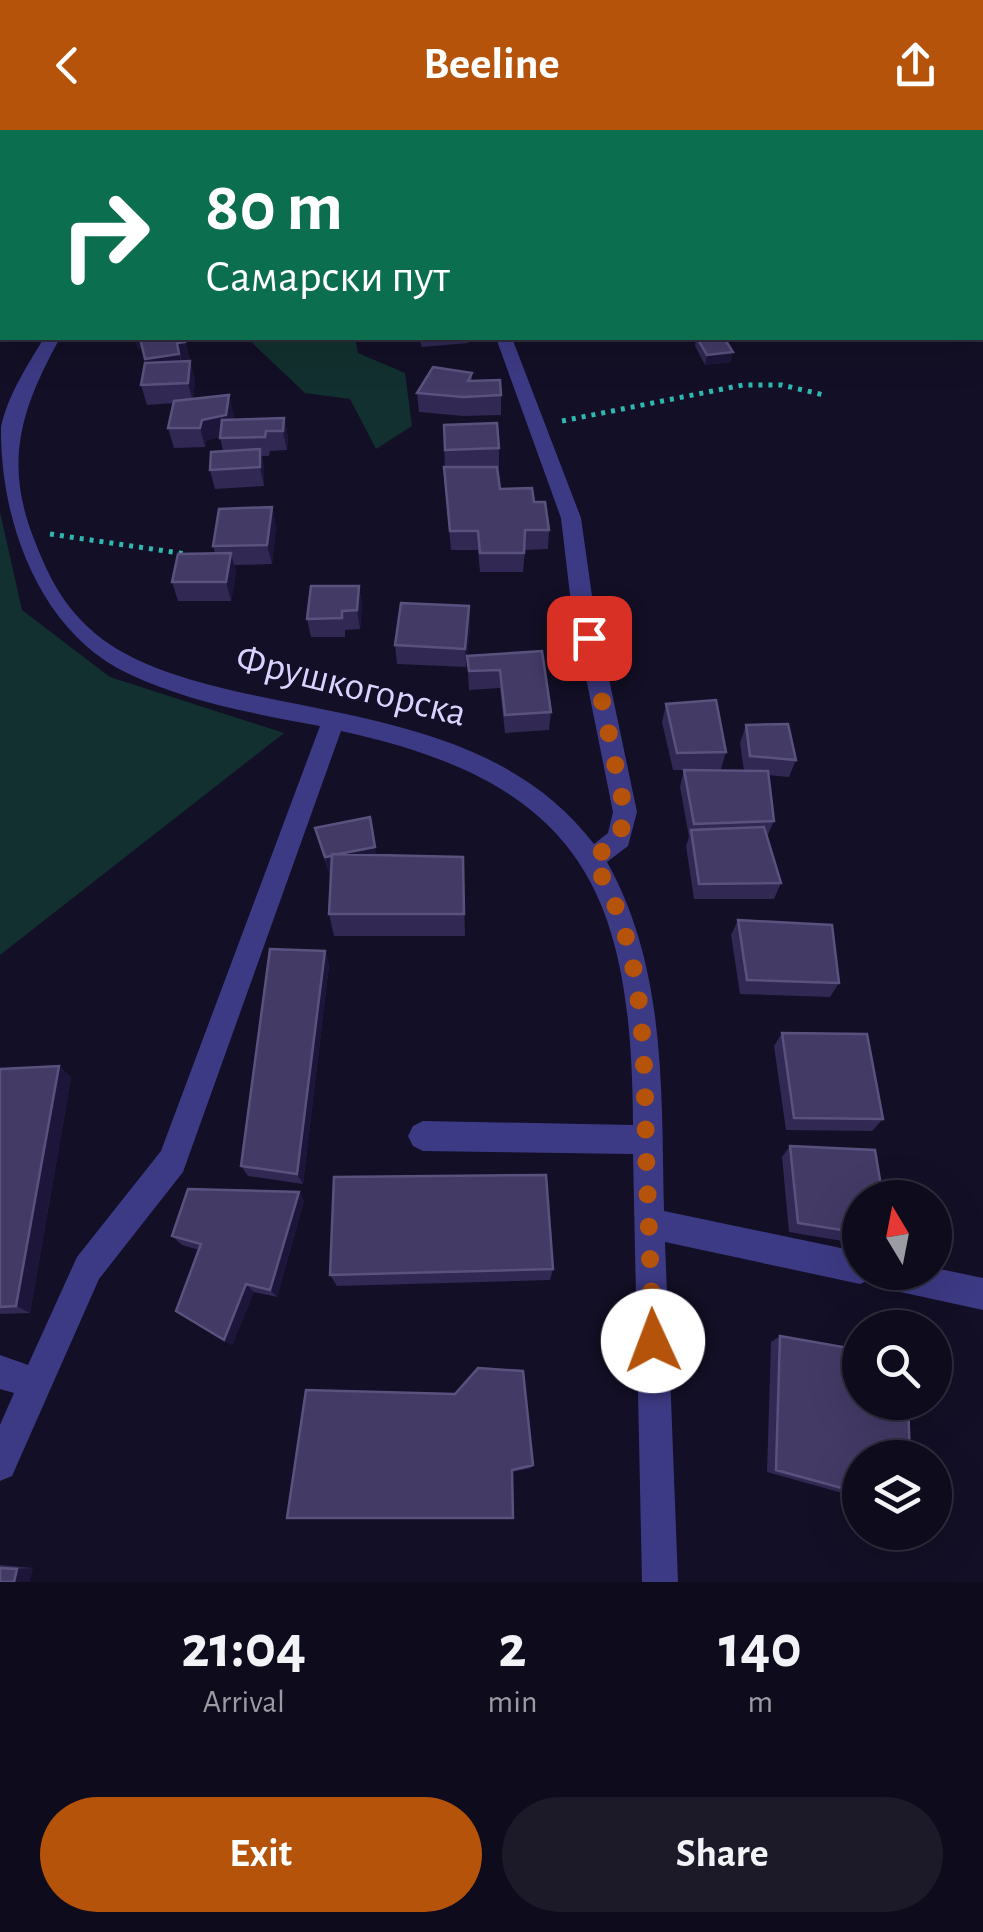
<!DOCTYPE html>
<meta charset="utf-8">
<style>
body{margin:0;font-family:"Alegreya Sans",sans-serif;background:#1c1929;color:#f1f3f6;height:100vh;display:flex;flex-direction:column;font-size:38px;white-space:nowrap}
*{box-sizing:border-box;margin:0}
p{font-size:32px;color:#9b9ba3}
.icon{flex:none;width:55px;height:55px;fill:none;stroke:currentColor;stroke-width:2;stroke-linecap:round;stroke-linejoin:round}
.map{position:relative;height:1452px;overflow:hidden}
.drawer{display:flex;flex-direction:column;background:#0e0b1c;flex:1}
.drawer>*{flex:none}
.banner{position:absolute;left:0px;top:0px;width:985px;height:210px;box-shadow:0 10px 40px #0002,0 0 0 2px #2e2b3b;background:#0b6e4f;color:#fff;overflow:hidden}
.needle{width:65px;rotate:350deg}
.controls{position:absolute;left:842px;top:1050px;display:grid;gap:20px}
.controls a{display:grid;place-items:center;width:110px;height:110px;border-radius:50%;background:#0e0b1c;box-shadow:0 10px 40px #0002,0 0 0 2px #2e2b3b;font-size:50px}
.pin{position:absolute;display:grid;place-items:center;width:85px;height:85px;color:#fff;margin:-42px;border-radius:20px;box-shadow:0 5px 15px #0006}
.me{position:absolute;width:110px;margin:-55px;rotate:358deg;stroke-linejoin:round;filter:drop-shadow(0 0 8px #0008)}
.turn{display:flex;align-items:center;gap:35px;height:210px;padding:0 40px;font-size:45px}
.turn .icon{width:130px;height:130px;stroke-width:2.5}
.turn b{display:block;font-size:70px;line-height:85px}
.eta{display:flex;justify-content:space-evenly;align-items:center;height:170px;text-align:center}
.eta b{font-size:60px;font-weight:700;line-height:70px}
.primary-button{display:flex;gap:20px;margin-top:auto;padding:20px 40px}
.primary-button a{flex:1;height:115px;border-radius:60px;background:#b45309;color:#fff;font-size:40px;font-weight:700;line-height:115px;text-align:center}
.primary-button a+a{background:#1c1929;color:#f1f3f6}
header{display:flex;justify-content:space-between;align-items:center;height:130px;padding:0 40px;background:#b45309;color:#fff;font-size:45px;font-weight:700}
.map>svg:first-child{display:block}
</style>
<header><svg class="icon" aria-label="back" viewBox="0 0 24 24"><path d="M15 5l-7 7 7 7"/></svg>Beeline<svg class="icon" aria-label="share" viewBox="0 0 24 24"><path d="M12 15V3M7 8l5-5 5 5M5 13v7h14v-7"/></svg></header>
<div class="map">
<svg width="983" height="1452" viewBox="0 0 983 1452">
<rect width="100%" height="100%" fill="#130f26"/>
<path fill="#12302f" d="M 247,208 L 355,208 L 358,223 L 405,243 L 412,296 L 376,319 L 350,269 L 305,263 Z
M 0,382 L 22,480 L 110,547 L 284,603 L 0,825 Z"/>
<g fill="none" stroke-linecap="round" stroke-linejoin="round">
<path stroke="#0a1f44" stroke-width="6" d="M 108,2 L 112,0"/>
<path stroke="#2fb8b0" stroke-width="5" stroke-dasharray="4 6" stroke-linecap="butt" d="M 562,291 L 743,255 L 782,255 L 824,265
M 50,404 L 186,424"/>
<path fill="#3d3a85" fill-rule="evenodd" d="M 449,0 L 463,0 L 463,2 L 450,2 Z
M 0,120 L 2,120 L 2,130 L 0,130 Z
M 44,208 L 60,208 C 22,277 3,331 34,409 C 47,443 61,472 89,498 C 124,531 180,548 226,559 C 357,590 505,598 594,714 L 608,703 L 613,682 L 571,473 L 561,388 L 496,208 L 512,208 L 581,388 L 593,473 L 637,682 L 628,716 L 607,732 C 667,840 661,961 664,1081 L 860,1122 L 860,1142 L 935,1142 L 935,1138 L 983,1148 L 983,1180 L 882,1158 L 869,1150 L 860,1154 L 665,1112 L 678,1452 L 642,1452 L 633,1024 L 423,1021 L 413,1016 L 408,1006 L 413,996 L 423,991 L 633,995 C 632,761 582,653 341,601 L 183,1042 L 99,1149 L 12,1346 L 0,1351 L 0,1295 L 14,1263 L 0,1259 L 0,1225 L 28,1235 L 77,1127 L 161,1021 L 320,596 C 256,584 188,572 129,544 C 41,503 0,394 1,297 C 8,265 27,236 44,208 Z"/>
</g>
<path fill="#312854" d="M 364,0 L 420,0 L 420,2 L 364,2 Z
M 135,208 L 190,208 L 191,210 L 185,211 L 195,251 L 193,269 L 234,285 L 233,290 L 284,288 L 288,307 L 287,320 L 270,321 L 269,326 L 262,326 L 264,338 L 264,356 L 215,359 L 210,340 L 223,321 L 220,307 L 207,310 L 205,317 L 174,318 L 168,298 L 174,273 L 147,275 L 141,255 L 146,233 L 142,218 L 138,219 Z
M 419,208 L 467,208 L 468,213 L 422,217 Z
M 696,208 L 731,232 L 705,235 L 695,216 Z
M 472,243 L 472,250 L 501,265 L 501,285 L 463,286 L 419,282 L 417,263 Z
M 444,295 L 499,318 L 499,338 L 497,338 L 500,359 L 534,372 L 549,400 L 548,419 L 525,420 L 523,442 L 480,442 L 478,420 L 451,420 L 445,357 Z
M 272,377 L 276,397 L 272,434 L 234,435 L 236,442 L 231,471 L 178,471 L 172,452 L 215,423 L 213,416 Z
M 359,456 L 362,475 L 360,499 L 345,500 L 345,507 L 311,507 L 307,489 Z
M 469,476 L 470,495 L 466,537 L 397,534 L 395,515 Z
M 542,521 L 551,582 L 549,600 L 505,603 L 500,558 L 469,560 L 467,526 Z
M 666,574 L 726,622 L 721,639 L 686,640 L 744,641 L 740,613 L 746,595 L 796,630 L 789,647 L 768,645 L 774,691 L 767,707 L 781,753 L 774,769 L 694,769 L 686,716 L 689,707 L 680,657 L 684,640 L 673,640 L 662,592 Z
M 315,698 L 377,725 L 463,727 L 465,806 L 334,806 L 329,784 L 331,743 L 329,743 Z
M 738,790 L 839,853 L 830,867 L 740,864 L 731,805 Z
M 325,821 L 329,835 L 303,1054 L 248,1046 L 241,1036 Z
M 782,903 L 883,989 L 872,1001 L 786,1000 L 774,916 Z
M 59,936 L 71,948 L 30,1183 L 0,1184 L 0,939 Z
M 790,1016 L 860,1068 L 860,1114 L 789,1102 L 782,1027 Z
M 299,1062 L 304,1071 L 277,1167 L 254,1162 L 232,1215 L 186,1188 L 199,1120 L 182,1115 L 172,1106 Z
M 553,1139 L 550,1150 L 337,1156 L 330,1145 Z
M 780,1206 L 860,1328 L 860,1368 L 767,1342 L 771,1212 Z
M 306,1260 L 533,1335 L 531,1338 L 512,1342 Z
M 0,1435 L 33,1438 L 0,1452 Z"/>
<path fill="#1d163a" d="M 135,208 L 190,208 L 191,210 L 138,219 Z
M 364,208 L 397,208 L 365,212 Z
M 185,212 L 195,251 L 193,272 L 177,213 Z
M 733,222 L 731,232 L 705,235 L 707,225 Z
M 179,224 L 185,243 L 151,249 L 145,229 Z
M 229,265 L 234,285 L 230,305 L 207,310 L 205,317 L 200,298 L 202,290 Z
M 284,288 L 288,307 L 287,320 L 283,301 Z
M 260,319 L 264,338 L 264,356 L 260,337 Z
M 272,377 L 276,397 L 272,434 L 267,415 Z
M 231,423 L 236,442 L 231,471 L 226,452 Z
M 359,456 L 362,475 L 360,499 L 357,480 Z
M 469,476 L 470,495 L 466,537 L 465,519 Z
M 375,717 L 378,734 L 329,743 L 325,727 Z
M 325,821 L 329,835 L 303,1054 L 297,1044 Z
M 59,936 L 71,948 L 30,1183 L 16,1176 Z
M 299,1062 L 304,1071 L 277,1167 L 270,1160 Z
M 246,1154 L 254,1162 L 232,1215 L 224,1210 Z
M 33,1438 L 30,1452 L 14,1452 L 17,1439 Z"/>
<path fill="#433a66" stroke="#5a527e" stroke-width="2.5" d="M 166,0 L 210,0 L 166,2 Z
M 226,0 L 259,0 L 259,2 L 226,2 Z
M 140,208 L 184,208 L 185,212 L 177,213 L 179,224 L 145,229 Z
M 697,208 L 724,208 L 733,222 L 707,225 Z
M 190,231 L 188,253 L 141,255 L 145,233 Z
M 433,237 L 472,243 L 468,251 L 500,250 L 501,265 L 463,267 L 417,263 Z
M 229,265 L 226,285 L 202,290 L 200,298 L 168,298 L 174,271 Z
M 284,288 L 283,301 L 266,301 L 265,307 L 220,308 L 222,290 Z
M 497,293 L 499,318 L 445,320 L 444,295 Z
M 260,319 L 260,337 L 210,340 L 211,322 Z
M 444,337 L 497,337 L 500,359 L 532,358 L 534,372 L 545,372 L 549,400 L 525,400 L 524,423 L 480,423 L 478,401 L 450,401 Z
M 272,377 L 267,415 L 213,416 L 219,379 Z
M 231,423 L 226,452 L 172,452 L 178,424 Z
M 311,456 L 359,456 L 357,480 L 342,481 L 342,488 L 307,489 Z
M 401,473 L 469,476 L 465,519 L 395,515 Z
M 542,521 L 551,582 L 505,585 L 500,540 L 469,541 L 467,526 Z
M 716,570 L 726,622 L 677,623 L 666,574 Z
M 788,594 L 796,630 L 750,626 L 746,595 Z
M 684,640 L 768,641 L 774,691 L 694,694 Z
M 370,687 L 375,717 L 339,724 L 332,724 L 332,726 L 325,727 L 315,698 Z
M 764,697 L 781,753 L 699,754 L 691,700 Z
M 332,724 L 463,727 L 464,784 L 329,784 Z
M 738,790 L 832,795 L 839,853 L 747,850 Z
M 270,819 L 325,821 L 297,1044 L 241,1036 Z
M 782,903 L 867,904 L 883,989 L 794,988 Z
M 59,936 L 16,1176 L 0,1177 L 0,939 Z
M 790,1016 L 875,1020 L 883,1068 L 860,1068 L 860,1103 L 798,1093 Z
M 546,1045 L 553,1139 L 330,1145 L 334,1047 Z
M 188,1059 L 299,1062 L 270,1160 L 246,1154 L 224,1210 L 176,1181 L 201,1114 L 172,1106 Z
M 780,1206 L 860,1220 L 860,1272 L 908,1272 L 910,1328 L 860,1328 L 860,1363 L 776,1340 Z
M 478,1238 L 523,1241 L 533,1335 L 512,1340 L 513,1388 L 287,1388 L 306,1260 L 455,1264 Z
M 0,1438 L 17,1439 L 14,1452 L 0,1452 Z"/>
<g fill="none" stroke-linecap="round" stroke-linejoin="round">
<path stroke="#b45309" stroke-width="18" stroke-dasharray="0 32.4" d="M 589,508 L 625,682 L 619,709 L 592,729 C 646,816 644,919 646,1019 C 648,1083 651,1147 653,1211"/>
</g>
<g text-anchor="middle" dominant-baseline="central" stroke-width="10" stroke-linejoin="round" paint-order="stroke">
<g font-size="40" fill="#d9d4ff" stroke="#130f26">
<text transform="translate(351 556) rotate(14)">Фрушкогорска</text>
</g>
</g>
</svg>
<div class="controls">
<a><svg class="needle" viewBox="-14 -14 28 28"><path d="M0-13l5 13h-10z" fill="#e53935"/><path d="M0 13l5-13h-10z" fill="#9b9ba3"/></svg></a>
<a><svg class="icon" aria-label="search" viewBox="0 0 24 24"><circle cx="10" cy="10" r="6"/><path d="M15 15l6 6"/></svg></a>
<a><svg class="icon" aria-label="layers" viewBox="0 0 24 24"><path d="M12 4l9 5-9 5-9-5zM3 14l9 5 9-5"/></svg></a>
</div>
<div class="pin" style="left:589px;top:508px;background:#d93025"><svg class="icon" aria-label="arrive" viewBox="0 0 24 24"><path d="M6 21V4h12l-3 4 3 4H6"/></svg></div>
<svg class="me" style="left:653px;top:1211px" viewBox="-20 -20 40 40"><circle r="19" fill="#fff"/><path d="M0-13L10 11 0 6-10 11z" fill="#b45309"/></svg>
<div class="banner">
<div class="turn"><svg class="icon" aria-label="right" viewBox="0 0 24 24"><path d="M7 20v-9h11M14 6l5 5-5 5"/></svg><div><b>80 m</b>Самарски пут</div></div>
</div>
</div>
<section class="drawer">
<div class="eta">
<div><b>21:04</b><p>Arrival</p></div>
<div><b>2</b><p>min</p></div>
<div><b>140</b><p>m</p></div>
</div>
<div class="primary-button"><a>Exit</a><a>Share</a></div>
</section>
